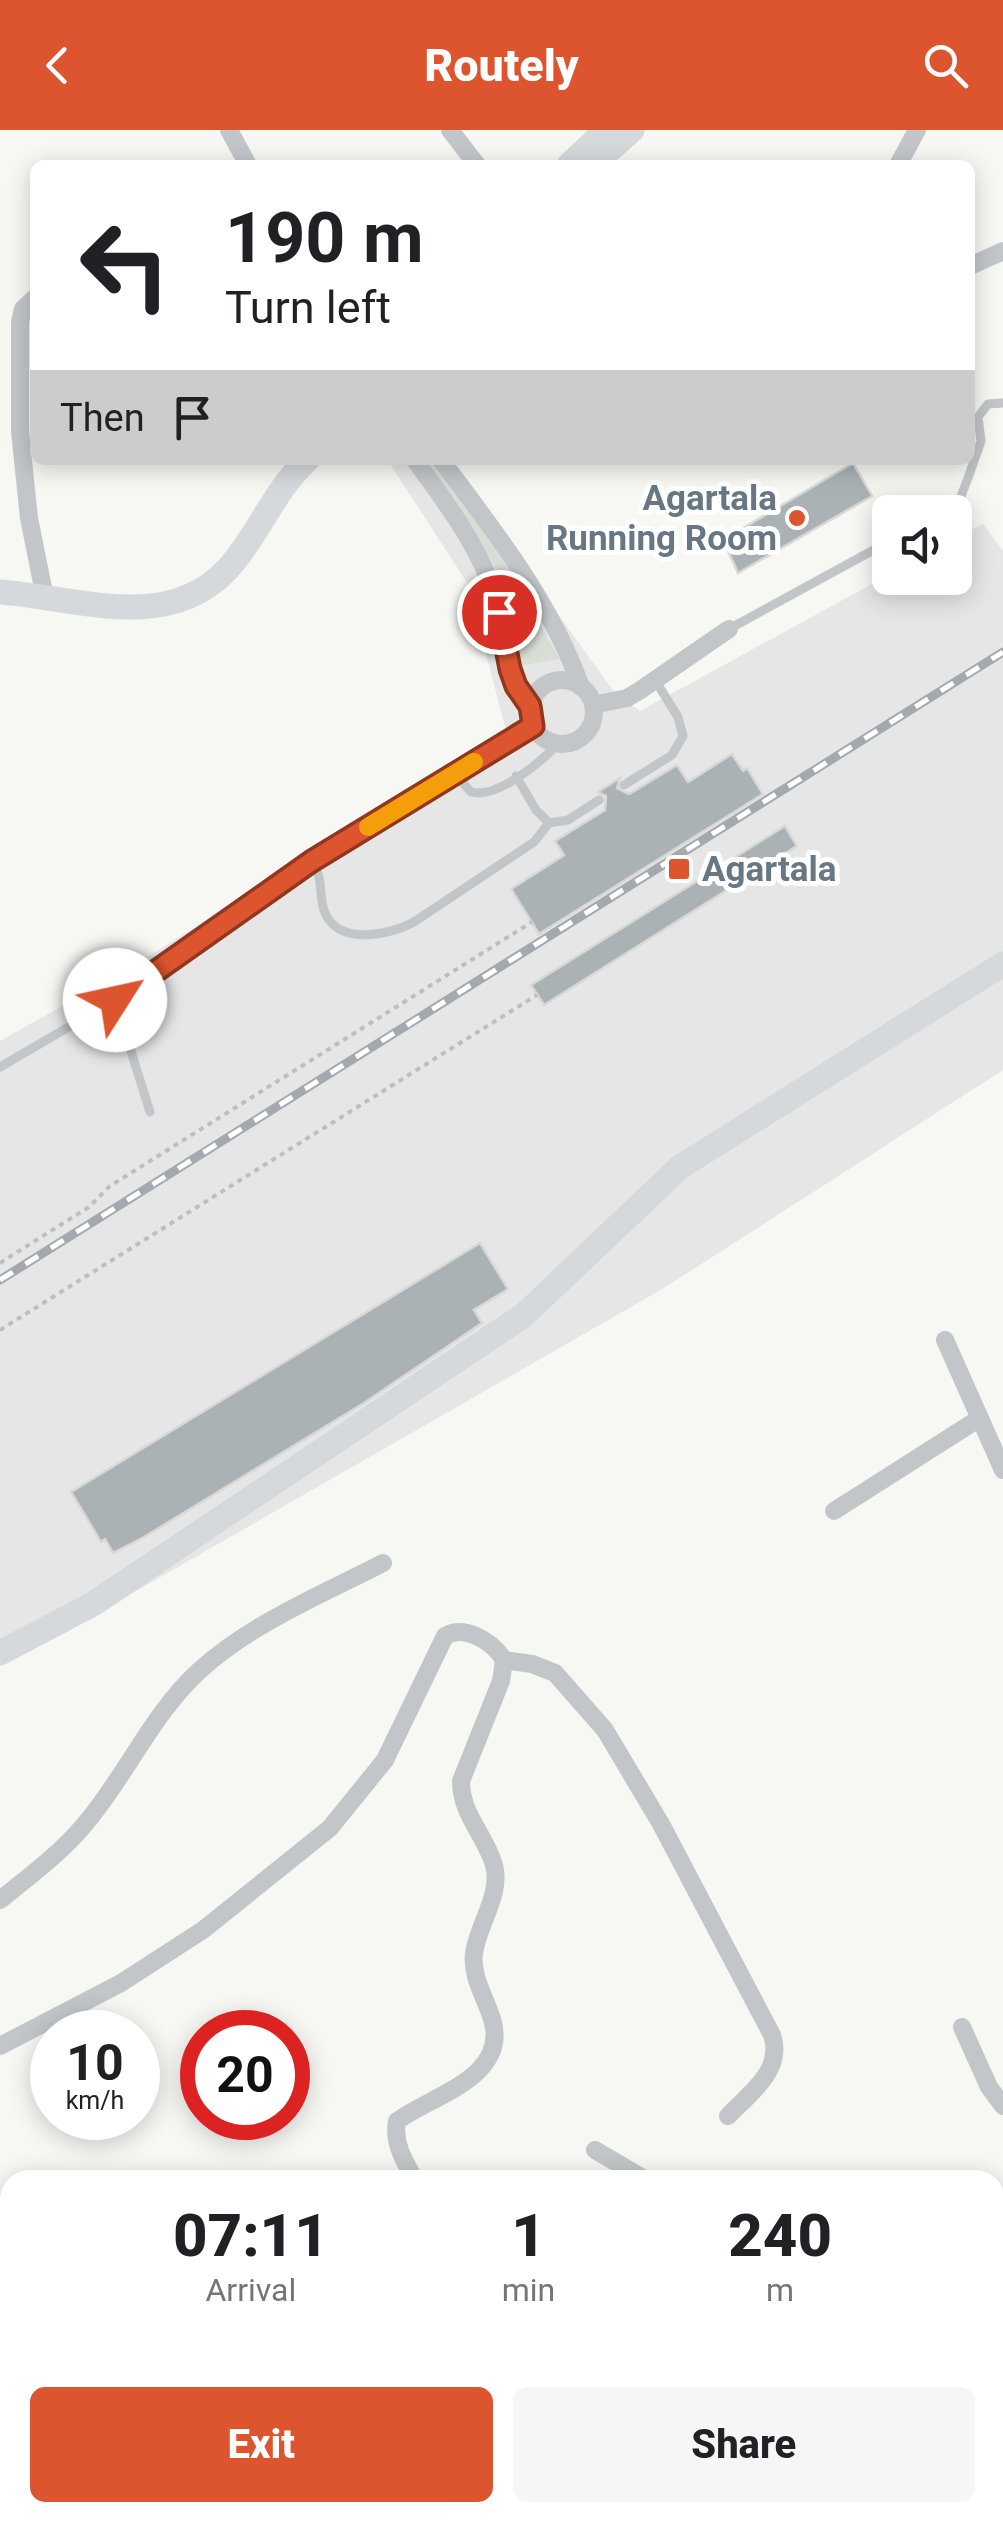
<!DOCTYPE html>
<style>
body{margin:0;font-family:Roboto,sans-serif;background:#f6f6f6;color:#202124;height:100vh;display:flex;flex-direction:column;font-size:38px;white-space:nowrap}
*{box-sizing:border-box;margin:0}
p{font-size:32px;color:#757577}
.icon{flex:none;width:55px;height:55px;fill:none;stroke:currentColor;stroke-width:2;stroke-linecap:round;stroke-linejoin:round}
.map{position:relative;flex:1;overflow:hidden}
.sheet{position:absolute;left:0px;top:2040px;width:1005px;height:352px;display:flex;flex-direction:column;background:#fff;border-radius:30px 30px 0 0;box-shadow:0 5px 25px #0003}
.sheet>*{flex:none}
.banner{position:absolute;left:30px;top:30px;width:945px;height:305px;border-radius:15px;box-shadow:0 5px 25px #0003;background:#fff;color:#202124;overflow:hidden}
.tools{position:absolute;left:872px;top:365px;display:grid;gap:20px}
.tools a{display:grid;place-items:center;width:100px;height:100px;border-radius:15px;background:#fff;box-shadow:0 5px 25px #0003;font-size:50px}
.speed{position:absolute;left:30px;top:1880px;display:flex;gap:20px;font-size:50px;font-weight:700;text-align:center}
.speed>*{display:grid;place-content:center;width:130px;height:130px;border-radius:50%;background:#fff;box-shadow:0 5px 25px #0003;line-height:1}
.speed small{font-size:25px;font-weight:400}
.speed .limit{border:15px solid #d22;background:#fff;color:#111}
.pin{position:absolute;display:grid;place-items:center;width:85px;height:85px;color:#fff;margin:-42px;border:5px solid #fff;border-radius:50%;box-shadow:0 2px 10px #0007}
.me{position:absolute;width:110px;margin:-55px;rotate:55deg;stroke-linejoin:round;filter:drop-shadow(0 0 8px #0008)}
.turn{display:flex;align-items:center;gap:35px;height:210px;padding:0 30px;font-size:45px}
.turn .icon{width:130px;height:130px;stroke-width:2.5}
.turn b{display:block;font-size:70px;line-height:85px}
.then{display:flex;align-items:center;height:95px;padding:0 30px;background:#0003;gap:20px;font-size:38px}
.eta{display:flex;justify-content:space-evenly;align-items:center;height:170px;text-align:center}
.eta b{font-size:60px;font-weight:800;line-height:70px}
.action{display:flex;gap:20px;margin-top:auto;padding:20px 30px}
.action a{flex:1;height:115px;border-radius:15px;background:#dd552e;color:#fff;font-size:40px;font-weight:800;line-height:115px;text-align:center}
.action a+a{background:#f6f6f6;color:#202124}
header{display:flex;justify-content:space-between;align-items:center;height:130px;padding:0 30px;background:#dd552e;color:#fff;font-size:45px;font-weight:800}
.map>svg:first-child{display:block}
</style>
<header><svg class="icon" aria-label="back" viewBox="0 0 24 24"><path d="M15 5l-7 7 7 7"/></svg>Routely<svg class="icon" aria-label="search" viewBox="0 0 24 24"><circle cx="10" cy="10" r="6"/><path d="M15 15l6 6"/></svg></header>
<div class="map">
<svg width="1003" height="2392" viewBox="0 0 1003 2392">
<rect width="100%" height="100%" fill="#f7f7f4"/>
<path fill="#e5e6e5" d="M 394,330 L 447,330 L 614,562 L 640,581 L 890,444 L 890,448 L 955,448 L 955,409 L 983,394 L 1003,421 L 1003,940 L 664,1158 L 56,1507 L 0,1524 L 0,911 L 130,838 L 506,601 L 468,454 L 390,334 Z"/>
<path fill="#d8ded5" d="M 423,330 L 432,330 L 505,432 L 559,529 L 518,536 L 507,466 L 494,435 Z"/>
<path fill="#aab2b6" stroke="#d8d8d6" stroke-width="2.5" d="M 853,333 L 872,366 L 738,443 L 723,410 Z
M 732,624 L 743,641 L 747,638 L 763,664 L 539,804 L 511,759 L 564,725 L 555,711 L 605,680 L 606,666 L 598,662 L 620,648 L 617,658 L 629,664 L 677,635 L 688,652 Z
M 785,696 L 797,716 L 544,875 L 531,855 Z
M 480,1113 L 508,1159 L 474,1180 L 482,1193 L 364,1273 L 144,1407 L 113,1423 L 105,1409 L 101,1412 L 71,1362 Z"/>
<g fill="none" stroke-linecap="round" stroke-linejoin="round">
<path stroke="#bcbec0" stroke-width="4" stroke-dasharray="5 5" stroke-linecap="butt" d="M 0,1133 L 89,1077 L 110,1056 L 532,792
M 0,1200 L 537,865"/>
<path stroke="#c2c6c9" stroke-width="9" d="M 942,382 L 958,374 L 968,348 L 981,311 L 978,287 L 988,274 L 1003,273
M 729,499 L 890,411
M 455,644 L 471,662 C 496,669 541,633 557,614
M 516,646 L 536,680 L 549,693 L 568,690 L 599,670
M 624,655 L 672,625 L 683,606 L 678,587 L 655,550
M 312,731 C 323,747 319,760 323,777 C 333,817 388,806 414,792 L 534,712 L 549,693
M 115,870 L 150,982
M 0,937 L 115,870 L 312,731 L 533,596"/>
<path stroke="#c2c6c9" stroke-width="18" d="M 229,0 L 248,35
M 450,0 L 477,35
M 898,35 L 917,0
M 970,136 L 1003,121
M 35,168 L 23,179 L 20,192 L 20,301 L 29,388 L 45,468
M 415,330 C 442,368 472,406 489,450 C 505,492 501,541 531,576
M 441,330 C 495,402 551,472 581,557
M530 582a32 32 0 1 1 64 0a32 32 0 1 1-64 0Z
M 593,575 L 627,568 L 639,561 L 729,499
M 945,1210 L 1003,1340
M 834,1381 L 980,1288
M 504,1530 L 532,1534 L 555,1543 L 605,1600 L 661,1694 L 772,1905 C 784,1940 750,1963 728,1986
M 0,1770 C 30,1746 61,1723 85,1694 C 126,1646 152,1584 199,1541 C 250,1494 321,1465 383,1433
M 962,1897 L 989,1957 L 1003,1976
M 0,1916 L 121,1853 L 203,1800 L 330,1698 L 385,1630 L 445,1506 C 465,1494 493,1512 504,1530 L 501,1551 L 461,1651 C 461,1685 485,1704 494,1735 C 502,1765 478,1794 474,1823 C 471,1846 485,1867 492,1889 C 510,1947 431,1966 397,1991 C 393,2013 404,2031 415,2050
M 595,2020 L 646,2050
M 995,2272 L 1003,2296
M 591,2382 L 596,2392
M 857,2382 L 862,2392"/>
<path stroke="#d5d9dc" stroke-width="25" d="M 569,35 L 602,4
M 593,35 L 632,0
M 0,462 C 80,468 177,507 236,429 C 262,396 276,359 307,330
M 0,1523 L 93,1474 L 524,1185 L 680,1037 L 1003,834"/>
<g stroke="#a3a9ae" stroke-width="9">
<path id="rail" d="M 0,1150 L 1003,522"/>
</g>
<use href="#rail" stroke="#fff" stroke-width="5" stroke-dasharray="15" stroke-linecap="butt"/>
</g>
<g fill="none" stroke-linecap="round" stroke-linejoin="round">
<g stroke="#90371e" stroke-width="25">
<path id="route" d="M 115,870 L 312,731 L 533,596 L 530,576 L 516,556 L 510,539 L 499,482"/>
</g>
<use href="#route" stroke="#dd552e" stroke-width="18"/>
<path stroke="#f59e0b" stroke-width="18" d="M 368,697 L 474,632"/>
</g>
<g fill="#dd552e" stroke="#fff" stroke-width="4">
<circle cx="797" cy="388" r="10"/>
<rect x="667" y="727" width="24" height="24" rx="5"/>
</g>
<g text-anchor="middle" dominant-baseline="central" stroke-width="10" stroke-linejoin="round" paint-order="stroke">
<g font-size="35" font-weight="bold" fill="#677784" stroke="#fff" text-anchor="end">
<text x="777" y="368">Agartala<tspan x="777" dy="40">Running Room</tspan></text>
<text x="702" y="739" text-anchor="start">Agartala</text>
</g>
</g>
</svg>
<div class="tools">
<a><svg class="icon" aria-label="sound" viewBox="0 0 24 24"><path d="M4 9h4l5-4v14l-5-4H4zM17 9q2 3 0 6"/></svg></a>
</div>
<div class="speed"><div>10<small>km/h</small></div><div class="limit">20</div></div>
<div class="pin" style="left:499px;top:482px;background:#d93025"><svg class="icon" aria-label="arrive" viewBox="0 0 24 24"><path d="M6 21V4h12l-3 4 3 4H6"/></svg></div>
<svg class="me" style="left:115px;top:870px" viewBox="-20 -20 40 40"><circle r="19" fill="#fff"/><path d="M0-13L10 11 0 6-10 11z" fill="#dd552e"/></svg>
<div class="banner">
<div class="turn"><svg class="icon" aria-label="left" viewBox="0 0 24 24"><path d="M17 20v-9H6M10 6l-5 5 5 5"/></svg><div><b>190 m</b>Turn left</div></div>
<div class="then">Then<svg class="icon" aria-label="arrive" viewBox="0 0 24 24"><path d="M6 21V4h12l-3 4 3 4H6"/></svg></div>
</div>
<section class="sheet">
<div class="eta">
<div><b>07:11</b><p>Arrival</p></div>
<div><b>1</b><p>min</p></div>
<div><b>240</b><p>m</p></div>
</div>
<div class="action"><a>Exit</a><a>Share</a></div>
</section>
</div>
